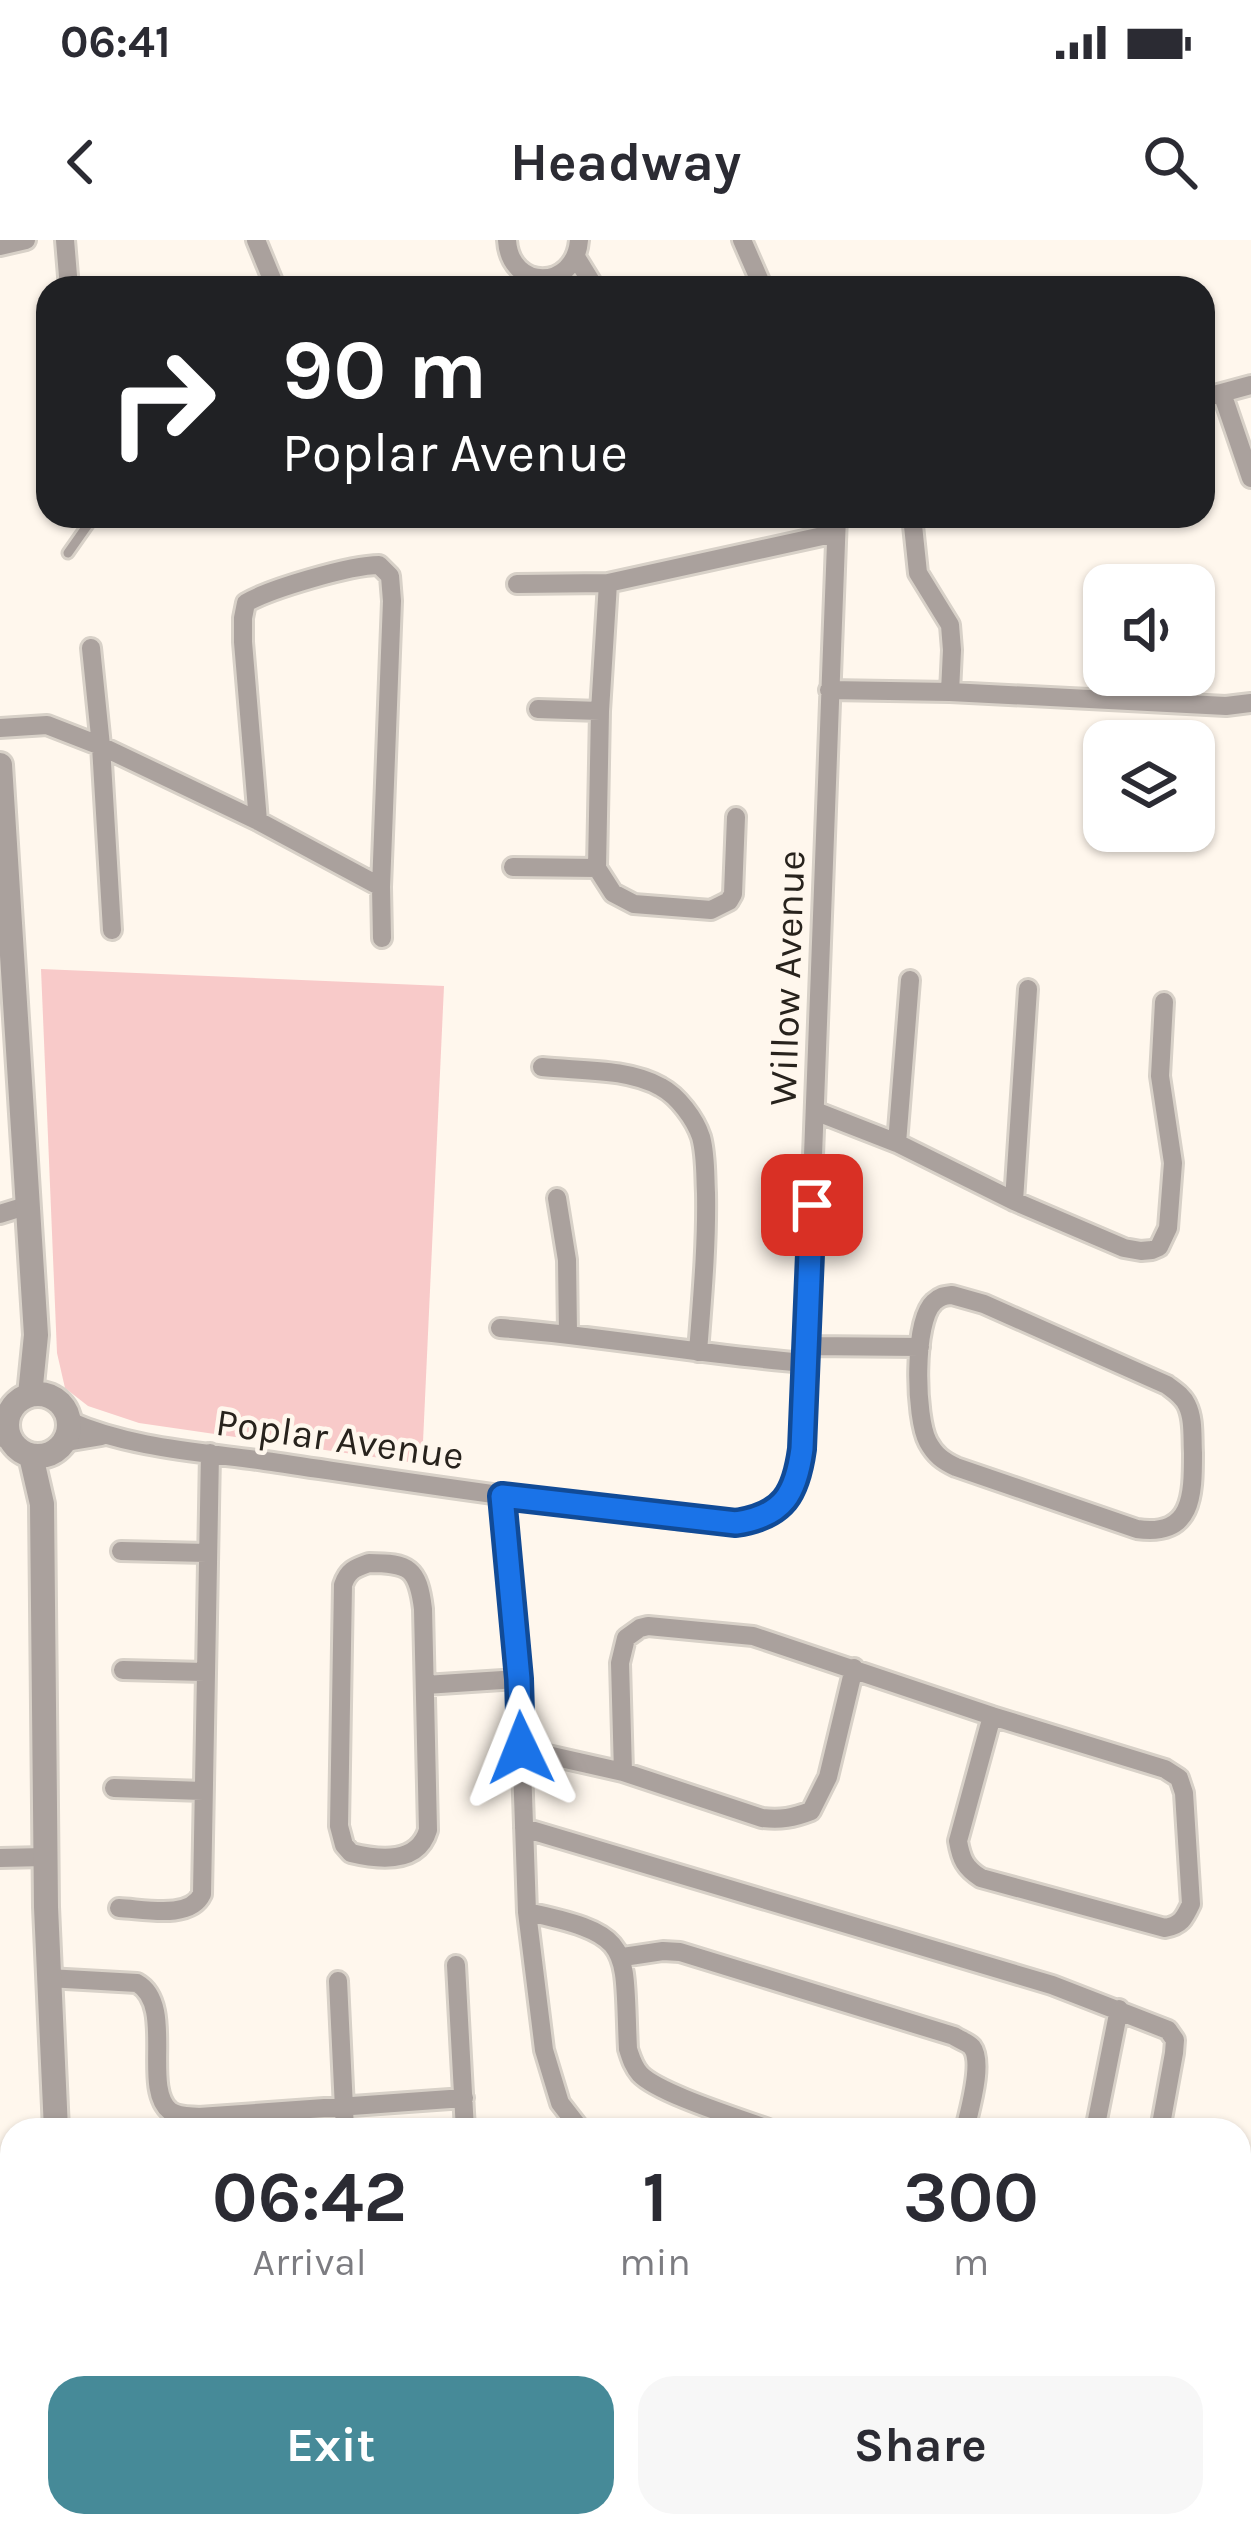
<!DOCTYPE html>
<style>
body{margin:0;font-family:Karla,sans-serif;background:#f7f7f7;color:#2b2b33;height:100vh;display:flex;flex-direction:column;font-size:45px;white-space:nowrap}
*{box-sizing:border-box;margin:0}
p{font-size:39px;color:#7c7c81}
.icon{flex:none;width:66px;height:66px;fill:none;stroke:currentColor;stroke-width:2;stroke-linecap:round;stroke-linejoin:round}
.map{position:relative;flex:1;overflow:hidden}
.details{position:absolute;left:0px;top:1878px;width:1251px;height:420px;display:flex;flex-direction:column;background:#fff;border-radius:36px 36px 0 0;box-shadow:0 3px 9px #0004}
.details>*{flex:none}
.hud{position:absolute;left:36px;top:36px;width:1179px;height:252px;border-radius:36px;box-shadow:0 3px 9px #0004;background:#202124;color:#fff;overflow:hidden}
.tools{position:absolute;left:1083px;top:324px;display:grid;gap:24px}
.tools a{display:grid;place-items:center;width:132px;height:132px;border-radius:24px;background:#fff;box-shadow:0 3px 9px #0004;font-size:60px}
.pin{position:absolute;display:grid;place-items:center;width:102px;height:102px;color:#fff;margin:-51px;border-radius:24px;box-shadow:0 6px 18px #0006}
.me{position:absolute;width:132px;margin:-66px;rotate:358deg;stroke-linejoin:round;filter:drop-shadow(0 0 9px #0008)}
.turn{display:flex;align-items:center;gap:42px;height:252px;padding:0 48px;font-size:54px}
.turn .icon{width:156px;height:156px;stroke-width:2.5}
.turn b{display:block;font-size:84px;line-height:102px}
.eta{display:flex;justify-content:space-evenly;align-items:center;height:204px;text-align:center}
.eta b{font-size:72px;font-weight:700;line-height:84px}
.button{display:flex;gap:24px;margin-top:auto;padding:24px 48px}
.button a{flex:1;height:138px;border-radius:36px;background:#468a98;color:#fff;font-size:48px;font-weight:700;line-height:138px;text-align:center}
.button a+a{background:#f7f7f7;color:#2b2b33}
.status{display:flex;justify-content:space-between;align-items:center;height:84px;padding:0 60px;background:#fff;direction:ltr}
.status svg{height:33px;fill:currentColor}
header{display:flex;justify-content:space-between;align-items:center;height:156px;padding:0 48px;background:#fff;font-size:54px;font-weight:700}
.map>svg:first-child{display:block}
</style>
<div class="status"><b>06:41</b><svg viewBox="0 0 49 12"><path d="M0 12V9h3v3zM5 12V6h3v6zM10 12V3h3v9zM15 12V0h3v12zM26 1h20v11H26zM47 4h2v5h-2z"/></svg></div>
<header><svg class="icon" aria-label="back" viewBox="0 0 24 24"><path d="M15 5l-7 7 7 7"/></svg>Headway<svg class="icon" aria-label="search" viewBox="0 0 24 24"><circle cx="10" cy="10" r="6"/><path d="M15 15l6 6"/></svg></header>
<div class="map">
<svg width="1251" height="2298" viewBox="0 0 1251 2298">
<rect width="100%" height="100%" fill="#fff7ed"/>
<path fill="#f8cac9" d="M 41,729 L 444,746 L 422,1224 L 139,1183 L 88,1166 L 65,1148 L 57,1113 Z"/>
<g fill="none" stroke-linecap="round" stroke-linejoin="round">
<g stroke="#d8d1c8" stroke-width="15">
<path id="service" d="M 68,313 L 94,276"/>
</g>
<g stroke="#d8d1c8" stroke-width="24">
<path id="minor" d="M 65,0 L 69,48
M 256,0 L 274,44 L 273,48
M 507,0 C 510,51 575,51 579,0
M 742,0 L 763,48
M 0,6 L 26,0
M 576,17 L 595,48
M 1222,153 L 1251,238
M 1203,158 L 1251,145
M 912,276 L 918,333 L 950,385 L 952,410 L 950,452
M 608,343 L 600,471 L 597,628 L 613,653 L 634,664 L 711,670 L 729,661 L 733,654 L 736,577
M 517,344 L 608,343 L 836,293
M 91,408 L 101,506 L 112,690
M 829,450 L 950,452 L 1226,466 L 1251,463
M 538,469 L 600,471
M 0,488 L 47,485 L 101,506 L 258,581 L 381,647
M 258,581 L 243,402 L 243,378 L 246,363 C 269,349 351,325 379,325 L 390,336 L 392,361 L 381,647 L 382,698
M 513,627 L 597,628
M 542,827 C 579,831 628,828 661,847 C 678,856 695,879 701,897 C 706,915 705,935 706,953 C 707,1006 702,1059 698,1112
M 815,871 L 897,903 L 1014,961 L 1124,1008 L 1141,1011 L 1152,1010 L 1159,1007 L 1168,988 L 1173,923 L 1160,836 L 1164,762
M 897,903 L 910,740
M 557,958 L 567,1020 L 568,1093
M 1014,961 L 1028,749
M 0,974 L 29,965
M 952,1055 L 984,1064 L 1167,1145 C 1175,1151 1183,1156 1187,1165 C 1194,1179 1192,1197 1193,1213 C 1193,1255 1193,1297 1137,1289 L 956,1227 C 943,1221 935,1215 928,1202 C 915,1178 913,1081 934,1062 C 941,1056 944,1056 952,1055 Z
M 500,1088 C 602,1096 703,1115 806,1123
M 807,1106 L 920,1107
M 0,1178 L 8,1176
M 69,1181 C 129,1208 201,1212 265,1221 C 374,1237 483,1254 592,1267 C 632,1272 719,1290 755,1279 C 790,1268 797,1242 802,1209 L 837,276
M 0,1197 L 11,1201
M 65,1202 L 101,1196
M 502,1256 L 519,1439 L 527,1672 L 544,1810 L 560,1863 L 581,1890
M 121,1311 L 207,1313
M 369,1323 C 409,1323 418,1328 423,1369 L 428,1590 C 418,1624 380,1620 351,1613 L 344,1605 L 339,1586 L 343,1345 C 348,1330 355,1328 369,1323 Z
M 123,1430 L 205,1432
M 425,1445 L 519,1439
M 521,1509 L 623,1532 L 762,1578 C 781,1580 793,1578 811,1571 L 828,1537 L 854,1428
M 623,1532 L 620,1423 L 626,1398 L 640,1388 L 648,1386 L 753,1396 L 992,1476 L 1165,1529 L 1179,1538 L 1184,1553 L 1191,1664 C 1184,1679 1181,1685 1165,1688 L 981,1638 C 965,1628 961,1619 958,1601 L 992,1476
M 114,1548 L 203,1551
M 524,1588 L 1052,1745 L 1168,1790 L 1175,1800 L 1174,1813 L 1160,1890
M 0,1618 L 45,1617
M 119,1668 C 144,1669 190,1680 202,1654 L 210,1213
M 527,1672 C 636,1695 623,1706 628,1809 C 631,1818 633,1826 640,1834 C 659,1854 742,1879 771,1890
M 623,1717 L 663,1711 L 680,1712 L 954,1796 C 958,1799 969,1803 972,1807 C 984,1823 969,1871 965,1890
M 456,1725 L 465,1890
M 48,1738 L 137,1743 C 176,1765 141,1848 170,1871 C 178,1877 189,1876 199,1877 L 464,1858
M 338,1741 L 345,1890
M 1095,1890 L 1119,1769
M 998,2286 L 1030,2298
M 225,2298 L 226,2286
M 487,2298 L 494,2286
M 1089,2298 L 1092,2286"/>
</g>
<g stroke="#d8d1c8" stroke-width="30">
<path id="tertiary" d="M 0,525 L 36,1095 L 30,1155
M7 1185a31 31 0 1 1 62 0a31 31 0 1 1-62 0Z
M 31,1216 L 42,1264 L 46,1667 L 56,1890
M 46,2298 L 47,2286"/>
</g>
<use href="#service" stroke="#aaa19d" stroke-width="9"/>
<use href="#minor" stroke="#aaa19d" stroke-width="18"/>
<use href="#tertiary" stroke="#aaa19d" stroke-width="24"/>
</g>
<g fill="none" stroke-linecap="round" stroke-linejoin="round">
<g stroke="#114b97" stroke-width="30">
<path id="route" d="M 521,1508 L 519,1439 L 502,1256 L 736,1283 C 784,1276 796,1253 802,1209 L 812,965"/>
</g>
<use href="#route" stroke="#1a73e8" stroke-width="21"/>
</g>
<g text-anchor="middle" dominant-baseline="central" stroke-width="9" stroke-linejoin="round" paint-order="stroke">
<g font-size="39" fill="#28231d" stroke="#fff7ed">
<text transform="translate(787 738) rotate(-88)">Willow Avenue</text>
<text transform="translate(340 1199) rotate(8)">Poplar Avenue</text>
</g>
</g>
</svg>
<div class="tools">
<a><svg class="icon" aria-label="sound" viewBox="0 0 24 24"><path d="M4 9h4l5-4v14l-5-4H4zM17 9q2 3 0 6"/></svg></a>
<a><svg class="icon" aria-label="layers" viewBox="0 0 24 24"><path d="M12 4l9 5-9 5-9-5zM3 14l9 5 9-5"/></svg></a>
</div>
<div class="pin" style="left:812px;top:965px;background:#d93025"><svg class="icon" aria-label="arrive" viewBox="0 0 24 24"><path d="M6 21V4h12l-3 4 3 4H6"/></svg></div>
<svg class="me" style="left:521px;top:1508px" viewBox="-20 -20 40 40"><path d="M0-17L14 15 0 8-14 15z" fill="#1a73e8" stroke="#fff" stroke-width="4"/></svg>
<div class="hud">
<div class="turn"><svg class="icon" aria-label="right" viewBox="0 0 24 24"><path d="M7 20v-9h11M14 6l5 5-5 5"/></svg><div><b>90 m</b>Poplar Avenue</div></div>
</div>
<section class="details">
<div class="eta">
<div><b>06:42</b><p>Arrival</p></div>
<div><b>1</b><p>min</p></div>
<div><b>300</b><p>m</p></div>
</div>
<div class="button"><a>Exit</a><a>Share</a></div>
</section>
</div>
